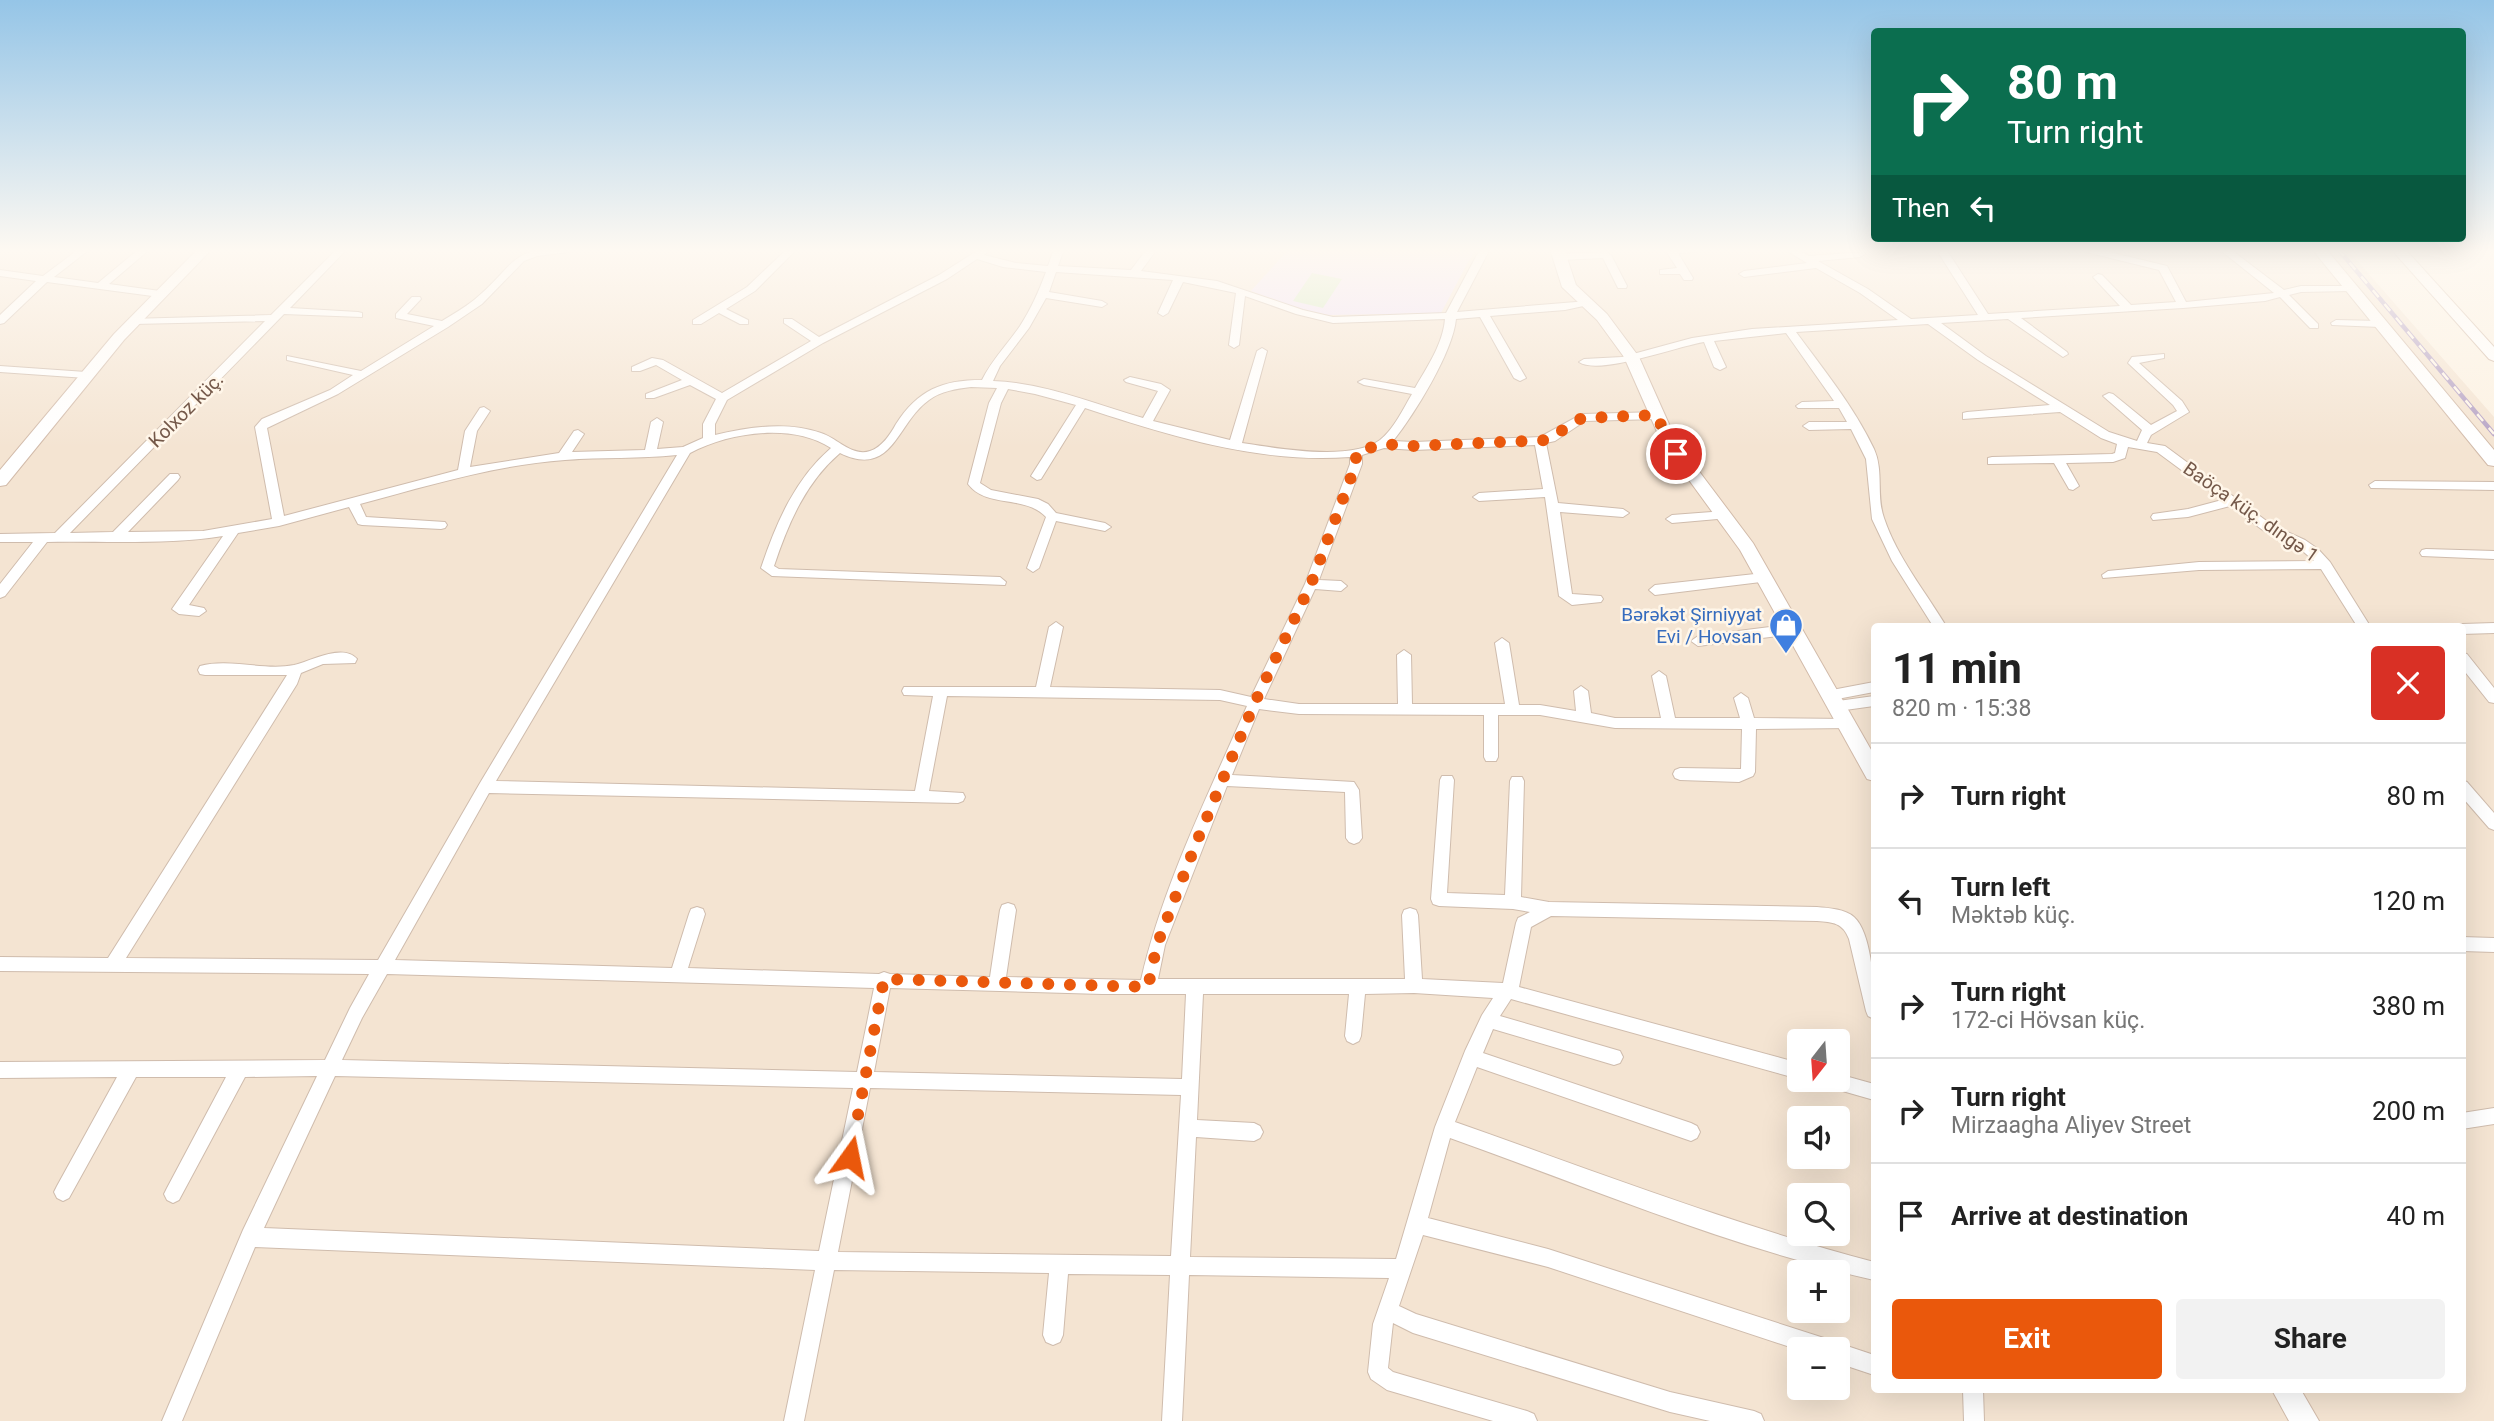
<!DOCTYPE html>
<meta charset="utf-8">
<style>
body{margin:0;font-family:Roboto,sans-serif;background:#f2f2f2;color:#222;height:100vh;display:flex;flex-direction:column;font-size:26px;white-space:nowrap}
*{box-sizing:border-box;margin:0}
p{font-size:23px;color:#767676}
.icon{flex:none;width:38px;height:38px;fill:none;stroke:currentColor;stroke-width:2;stroke-linecap:round;stroke-linejoin:round}
.map{position:relative;flex:1;overflow:hidden}
.side{position:absolute;left:1871px;top:623px;width:595px;height:770px;display:flex;flex-direction:column;background:#fff;border-radius:7px;box-shadow:0 7px 28px #0002}
.side>*{flex:none}
.guide{position:absolute;left:1871px;top:28px;width:595px;height:214px;border-radius:7px;box-shadow:0 7px 28px #0002;background:#0b6e4f;color:#fff;overflow:hidden}
.needle{width:46px;rotate:197deg}
.fabs{position:absolute;left:1787px;top:1029px;display:grid;gap:14px}
.fabs a{display:grid;place-items:center;width:63px;height:63px;border-radius:7px;background:#fff;box-shadow:0 7px 28px #0002;font-size:35px}
.pin{position:absolute;display:grid;place-items:center;width:60px;height:60px;color:#fff;margin:-30px;border:4px solid #fff;border-radius:50%;box-shadow:0 2px 7px #0007}
.me{position:absolute;width:77px;margin:-38px;rotate:12deg;stroke-linejoin:round;filter:drop-shadow(0 0 5px #0008)}
.turn{display:flex;align-items:center;gap:24px;height:147px;padding:0 21px;font-size:32px}
.turn .icon{width:91px;height:91px;stroke-width:2.5}
.turn b{display:block;font-size:49px;line-height:60px}
.then{display:flex;align-items:center;height:66px;padding:0 21px;background:#0003;gap:14px;font-size:26px}
.round{display:grid;place-items:center;flex:none;width:74px;height:74px;border-radius:7px;background:#f2f2f2}
.head{display:flex;align-items:center;justify-content:space-between;height:119px;padding:0 21px}
h1{font-size:42px;font-weight:700;line-height:52px}
.button{display:flex;gap:14px;margin-top:auto;padding:14px 21px}
.button a{flex:1;height:80px;border-radius:7px;background:#ea580c;color:#fff;font-size:28px;font-weight:700;line-height:80px;text-align:center}
.button a+a{background:#f2f2f2;color:#222}
ul{padding:0;list-style:none}
li{display:flex;align-items:center;gap:21px;height:105px;padding:0 21px;border-top:2px solid #e0e0e0}
li div{flex:1}
li b{display:block;font-size:26px}
li em{font-style:normal}
.map>svg:first-child{display:block}
</style>
<div class="map">
<svg width="2494" height="1421" viewBox="0 0 2494 1421">
<rect width="100%" height="100%" fill="#fcf2e3"/>
<path fill="#f4e4d2" fill-rule="evenodd" d="M 0,249 L 2347,249 L 2494,417 L 2494,1421 L 0,1421 ZM 1874,626 L 2462,626 L 2462,1390 L 1874,1390 ZM 1799,1041 L 1838,1041 L 1838,1080 L 1799,1080 ZM 1799,1118 L 1838,1118 L 1838,1157 L 1799,1157 ZM 1799,1195 L 1838,1195 L 1838,1234 L 1799,1234 ZM 1799,1272 L 1838,1272 L 1838,1311 L 1799,1311 ZM 1799,1349 L 1838,1349 L 1838,1388 L 1799,1388 Z"/>
<path fill="#efe0f8" d="M 1289,249 L 1475,249 L 1441,313 L 1330,315 L 1305,311 L 1251,291 Z"/>
<path fill="#d3eac2" d="M 1312,273 L 1342,279 L 1323,308 L 1293,301 Z"/>
<g fill="none" stroke-linecap="round" stroke-linejoin="round">
<g stroke="#cfbcad" stroke-width="2">
<path id="street" d="M 79,249 L 90,249 L 54,277 L 98,283 L 139,249 L 150,249 L 109,284 L 160,291 L 165,294 L 160,297 L 47,282 L 4,323 L 0,324 L 0,315 L 36,281 L 0,276 L 0,270 L 43,276 Z
M 337,249 L 347,249 L 290,308 L 358,312 L 362,313 L 362,317 L 284,314 L 70,533 L 113,532 L 170,474 L 178,474 L 180,477 L 178,480 L 128,532 L 203,531 L 272,519 L 255,427 L 262,419 L 330,390 L 353,375 L 287,360 L 287,356 L 361,371 L 434,326 L 396,318 L 396,314 L 412,297 L 420,297 L 421,299 L 407,314 L 442,321 C 453,314 464,308 474,300 C 517,265 508,245 574,249 L 569,252 L 537,256 L 524,261 L 482,304 L 448,327 L 338,394 L 267,428 L 284,516 L 458,470 L 465,431 L 480,408 L 484,407 L 490,411 L 477,431 L 470,467 L 559,453 L 574,431 L 578,430 L 584,434 L 572,452 L 645,450 L 651,422 L 657,418 L 663,422 L 657,449 L 683,447 L 703,438 L 703,424 L 716,399 L 690,385 L 654,398 L 646,398 L 646,394 L 682,380 L 656,365 L 640,371 L 632,371 L 632,367 L 652,358 L 663,360 L 722,393 L 811,341 L 784,323 L 784,319 L 792,319 L 819,337 L 939,275 L 980,249 L 991,249 L 984,255 L 1016,263 L 1048,266 L 1054,249 L 1064,249 L 1058,266 L 1131,270 L 1147,249 L 1157,249 L 1141,271 L 1217,281 L 1303,310 L 1333,317 L 1446,313 L 1480,249 L 1490,249 L 1457,312 L 1588,301 L 1588,305 L 1565,310 L 1490,316 L 1526,378 L 1520,381 L 1514,378 L 1480,317 L 1456,319 C 1453,352 1414,415 1393,441 L 1414,442 L 1540,437 L 1582,414 L 1660,412 L 1660,418 L 1656,419 L 1585,421 L 1555,441 L 1546,443 L 1558,503 L 1623,509 L 1629,513 L 1623,517 L 1560,512 L 1572,594 L 1601,596 L 1603,599 L 1601,602 L 1572,605 L 1559,596 L 1545,497 L 1479,501 L 1473,497 L 1479,493 L 1543,489 L 1535,445 L 1414,450 L 1384,448 L 1362,455 L 1362,464 L 1319,580 L 1341,581 L 1347,586 L 1341,591 L 1315,589 L 1264,699 L 1299,704 L 1398,704 L 1397,655 L 1404,650 L 1411,655 L 1412,704 L 1505,704 L 1495,643 L 1502,638 L 1509,643 L 1519,705 L 1540,705 L 1576,711 L 1574,691 L 1581,686 L 1588,691 L 1591,713 L 1615,718 L 1661,718 L 1652,676 L 1659,671 L 1666,676 L 1675,718 L 1740,718 L 1734,698 L 1741,693 L 1748,698 L 1754,718 L 1847,719 L 1852,720 L 1854,724 L 1852,728 L 1756,729 L 1755,772 L 1753,776 L 1739,782 L 1680,780 L 1675,778 L 1673,774 L 1675,770 L 1680,768 L 1741,769 L 1742,729 L 1615,728 L 1540,715 L 1498,715 L 1498,757 L 1496,761 L 1486,761 L 1484,757 L 1484,715 L 1299,714 L 1259,709 L 1232,775 L 1354,782 L 1359,790 L 1362,838 L 1359,842 L 1354,844 L 1349,842 L 1346,838 L 1345,792 L 1227,786 L 1165,945 L 1158,979 L 1405,979 L 1402,915 L 1404,910 L 1410,908 L 1416,910 L 1418,915 L 1422,979 L 1503,983 L 1516,923 L 1518,918 L 1530,912 L 1513,909 L 1439,906 L 1433,904 L 1431,899 L 1440,780 L 1442,776 L 1452,776 L 1454,780 L 1447,893 L 1505,895 L 1510,781 L 1512,777 L 1522,777 L 1524,781 L 1521,897 L 1549,902 L 1817,907 C 1829,908 1845,909 1854,917 C 1873,934 1875,995 1874,1019 L 1868,1016 L 1866,1011 L 1849,939 C 1843,923 1833,922 1817,921 L 1551,916 L 1531,927 L 1519,987 L 1799,1063 L 1799,1079 L 1511,999 L 1500,1016 L 1620,1051 L 1623,1057 L 1620,1063 L 1614,1065 L 1493,1029 L 1483,1053 L 1691,1123 L 1697,1126 L 1700,1132 L 1697,1138 L 1691,1141 L 1477,1067 L 1455,1122 C 1594,1171 1731,1224 1874,1262 L 1874,1280 C 1729,1247 1590,1188 1450,1138 L 1428,1218 L 1548,1249 L 1827,1339 L 1835,1344 L 1838,1343 L 1874,1355 L 1874,1375 L 1838,1363 L 1838,1349 L 1799,1350 L 1548,1267 L 1423,1235 L 1399,1306 L 1416,1314 L 1670,1392 L 1754,1411 L 1761,1414 L 1764,1421 L 1710,1421 L 1670,1412 L 1413,1333 L 1393,1323 L 1388,1368 L 1393,1372 L 1527,1411 L 1534,1414 L 1537,1421 L 1493,1421 L 1387,1390 L 1371,1379 L 1368,1372 L 1373,1324 L 1389,1278 L 1189,1275 L 1182,1421 L 1162,1421 L 1170,1275 L 1068,1274 L 1063,1335 L 1060,1342 L 1053,1345 L 1046,1342 L 1043,1335 L 1049,1273 L 834,1270 L 804,1421 L 784,1421 L 815,1270 L 255,1247 L 182,1421 L 162,1421 L 243,1230 L 317,1076 L 245,1077 L 179,1200 L 173,1203 L 167,1200 L 164,1194 L 167,1188 L 226,1077 L 136,1077 L 69,1198 L 63,1201 L 57,1198 L 54,1192 L 57,1186 L 117,1077 L 0,1078 L 0,1062 L 325,1060 L 350,1008 L 369,974 L 0,971 L 0,957 L 108,958 L 287,675 L 205,675 L 200,674 L 198,670 L 200,666 C 230,658 264,671 294,665 C 311,661 343,643 357,659 L 355,663 L 323,664 L 301,673 L 297,684 L 126,958 L 378,960 L 480,783 L 677,455 C 640,459 602,457 565,460 C 495,465 427,486 360,504 L 366,517 L 445,522 L 447,525 L 445,528 L 441,529 L 362,525 L 358,524 L 349,507 L 279,526 L 238,533 L 189,605 L 204,608 L 206,611 L 199,616 L 179,614 L 172,609 L 223,536 C 168,545 102,541 47,542 L 5,596 L 0,598 L 0,584 L 33,542 L 0,542 L 0,534 L 55,533 L 265,321 L 133,324 L 129,323 L 129,319 L 271,315 ZM 977,259 L 1003,267 L 1046,272 C 1039,291 1031,309 1020,326 C 1007,345 992,360 982,380 C 942,380 918,390 896,424 C 890,435 882,447 870,451 C 852,457 837,438 821,433 C 787,421 749,427 715,435 L 715,424 L 727,400 L 823,343 L 947,279 ZM 1056,272 L 1173,280 L 1158,313 L 1163,316 L 1168,313 L 1183,282 L 1236,293 L 1229,345 L 1234,348 L 1239,345 L 1245,296 L 1296,314 L 1333,323 L 1445,319 C 1443,344 1427,367 1415,388 L 1364,379 L 1358,382 L 1364,385 L 1412,394 C 1403,409 1394,429 1380,440 C 1352,461 1282,449 1249,444 L 1242,443 L 1267,351 L 1262,348 L 1257,351 L 1230,440 L 1153,421 L 1170,390 L 1161,384 L 1130,377 L 1124,380 L 1126,382 L 1158,391 L 1143,418 C 1094,404 1045,383 993,381 L 1000,366 L 1029,328 L 1046,298 L 1102,307 L 1107,304 L 1102,301 L 1049,292 ZM 971,387 L 997,388 L 989,403 L 968,484 C 987,509 1024,494 1046,517 L 1027,568 L 1033,572 L 1039,568 L 1056,521 L 1105,531 L 1111,527 L 1105,523 L 1056,513 L 1048,504 L 1038,499 L 991,490 L 980,483 L 1001,403 L 1008,389 L 1035,394 L 1076,405 L 1031,476 L 1037,480 L 1041,479 L 1085,408 C 1170,436 1260,464 1350,457 L 1350,464 L 1305,584 L 1251,697 L 1220,690 L 1050,687 L 1063,627 L 1056,622 L 1049,627 L 1036,687 L 904,687 L 902,691 L 904,695 L 933,696 L 915,791 L 496,781 L 690,453 C 730,432 792,423 831,448 C 795,479 776,523 761,568 L 772,576 L 1005,585 L 1006,582 L 1000,577 L 779,569 L 774,566 C 788,524 805,483 840,453 C 893,479 897,422 929,400 C 941,391 956,389 971,387 ZM 947,696 L 1220,700 L 1247,706 C 1209,793 1162,887 1141,980 L 1006,977 L 1016,910 L 1014,905 L 1008,903 L 1002,905 L 1000,910 L 990,977 L 890,974 L 884,972 L 879,974 L 688,968 L 705,914 L 703,909 L 697,907 L 691,909 L 689,914 L 672,968 L 395,960 L 489,793 L 958,803 L 963,801 L 965,797 L 963,793 L 929,791 ZM 387,974 L 874,988 L 857,1072 L 342,1060 L 362,1018 ZM 890,988 L 1102,994 L 1186,994 L 1182,1079 L 874,1072 ZM 1414,993 L 1493,998 L 1482,1015 L 1465,1051 L 1435,1127 L 1396,1259 L 1190,1257 L 1196,1137 L 1254,1141 L 1260,1138 L 1263,1132 L 1260,1126 L 1254,1123 L 1197,1120 L 1203,994 L 1349,994 L 1345,1036 L 1347,1041 L 1353,1044 L 1359,1041 L 1361,1036 L 1365,994 ZM 335,1076 L 853,1088 L 819,1251 L 264,1228 ZM 870,1088 L 1181,1095 L 1171,1256 L 838,1252 Z
M 787,249 L 797,249 L 755,291 L 726,309 L 748,320 L 748,324 L 740,324 L 719,313 L 701,324 L 693,324 L 693,320 L 747,287 Z
M 1667,249 L 1701,249 L 1696,252 L 1678,253 L 1693,278 L 1692,280 L 1684,280 L 1680,274 L 1660,274 L 1660,270 L 1677,268 L 1666,251 Z
M 1784,249 L 1796,249 L 1809,256 L 1864,252 L 1865,254 L 1860,257 L 1818,261 L 1868,289 L 1911,319 L 1978,315 L 1936,249 L 1946,249 L 1988,314 L 2120,306 L 2093,277 L 2098,274 L 2102,275 L 2131,305 L 2176,302 L 2159,270 L 2086,252 L 2086,249 L 2097,249 L 2167,266 L 2186,302 L 2274,293 L 2219,249 L 2230,249 L 2284,290 L 2301,286 L 2355,286 L 2355,290 L 2351,291 L 2301,292 L 2289,295 L 2318,324 L 2318,328 L 2310,328 L 2280,297 L 2265,301 L 2183,308 L 2021,318 L 2067,352 L 2068,354 L 2063,357 L 2008,319 L 1941,323 L 1986,356 L 2109,432 L 2137,441 L 2142,430 L 2103,396 L 2109,393 L 2113,394 L 2151,425 L 2177,411 L 2173,405 L 2128,363 L 2132,357 L 2164,354 L 2164,358 L 2139,363 L 2182,401 L 2189,412 L 2151,435 L 2147,443 L 2165,446 L 2272,525 L 2305,540 L 2318,549 L 2330,562 L 2370,626 L 2357,626 L 2321,569 L 2199,570 L 2103,578 L 2102,575 L 2108,571 L 2199,562 L 2314,561 L 2297,546 L 2264,531 L 2230,506 L 2188,517 L 2153,520 L 2151,517 L 2153,514 L 2188,509 L 2222,500 L 2157,452 L 2128,447 L 2125,458 L 2113,462 L 2066,463 L 2079,486 L 2073,490 L 2069,489 L 2054,463 L 1988,464 L 1988,458 L 1992,457 L 2112,454 L 2115,453 L 2117,444 L 2101,438 L 2060,412 L 1963,419 L 1963,413 L 1967,412 L 2050,405 L 1978,360 L 1928,324 L 1796,332 C 1824,370 1854,407 1874,449 C 1884,471 1876,496 1884,518 C 1897,557 1925,591 1946,626 L 1933,626 L 1892,561 L 1872,519 L 1866,459 L 1851,429 L 1809,430 L 1803,426 L 1809,422 L 1847,422 L 1839,408 L 1798,408 L 1796,406 L 1802,402 L 1834,401 L 1786,333 L 1714,341 L 1726,367 L 1720,370 L 1714,367 L 1704,342 C 1678,346 1599,376 1579,362 L 1584,359 L 1622,357 L 1692,338 L 1752,329 L 1898,320 L 1860,293 L 1816,268 L 1744,277 L 1739,274 L 1744,271 L 1807,263 Z
M 1606,252 L 1611,255 L 1627,286 L 1626,288 L 1618,288 L 1603,258 L 1560,260 L 1555,257 L 1560,254 Z
M 2336,320 L 2380,321 L 2385,324 L 2380,327 L 2332,325 L 2331,323 Z
M 0,366 L 86,372 L 92,375 L 86,378 L 0,372 Z
M 2375,481 L 2494,482 L 2494,490 L 2371,488 L 2369,485 Z
M 1725,511 L 1731,515 L 1729,518 L 1672,523 L 1666,519 L 1672,515 Z
M 2426,549 L 2494,551 L 2494,559 L 2422,556 L 2420,553 L 2422,550 Z
M 1764,573 L 1769,575 L 1770,578 L 1769,581 L 1655,595 L 1649,590 L 1655,585 Z
M 2494,623 L 2494,633 L 2462,634 L 2462,626 L 2457,626 L 2462,624 Z
M 1793,624 L 1800,629 L 1793,634 L 1698,646 L 1691,641 L 1698,636 Z
M 2462,653 L 2467,654 L 2494,688 L 2494,703 L 2489,702 L 2462,668 Z
M 1874,682 L 1874,692 L 1832,700 L 1825,695 L 1832,690 Z
M 1874,696 L 1874,706 L 1838,711 L 1833,710 L 1831,706 L 1833,702 L 1838,701 Z
M 2462,780 L 2467,782 L 2494,813 L 2494,830 L 2489,828 L 2462,797 Z
M 2462,937 L 2494,938 L 2494,952 L 2462,951 Z
M 1838,1074 L 1874,1084 L 1874,1100 L 1825,1086 L 1823,1080 L 1838,1080 Z
M 2494,1108 L 2494,1124 L 2462,1129 L 2462,1113 Z
M 1963,1390 L 1983,1390 L 1984,1421 L 1964,1421 Z"/>
</g>
<g stroke="#d2bbaa" stroke-width="2">
<path id="secondary" d="M 198,249 L 212,249 L 124,340 L 6,485 L 0,486 L 0,470 L 114,334 Z
M 1550,249 L 1564,249 L 1576,285 L 1607,314 L 1639,357 L 1677,442 L 1753,543 L 1874,755 L 1874,781 L 1867,779 L 1740,550 L 1662,443 L 1624,357 L 1597,320 L 1562,287 Z
M 2312,249 L 2326,249 L 2494,450 L 2494,466 L 2488,465 Z
M 2391,249 L 2405,249 L 2494,347 L 2494,361 L 2489,359 Z
M 2272,1390 L 2301,1390 L 2319,1421 L 2289,1421 Z"/>
</g>
<use href="#street" fill="#fff" fill-rule="evenodd"/>
<use href="#secondary" fill="#fff" fill-rule="evenodd"/>
<g stroke="#b5a2c5" stroke-width="4.5">
<path id="rail" d="M 2338,249 L 2494,434"/>
</g>
<use href="#rail" stroke="#fff6e9" stroke-width="2.5" stroke-dasharray="9" stroke-linecap="butt"/>
</g>
<linearGradient id="sky" x2="0" y2="1"><stop stop-color="#95c5e7"/><stop offset="0.56" stop-color="#fef9f2"/><stop offset="1" stop-color="#fef9f2" stop-opacity="0"/></linearGradient>
<rect width="2494" height="448" fill="url(#sky)"/>
<g fill="none" stroke-linecap="round" stroke-linejoin="round">
<path stroke="#ea580c" stroke-width="12" stroke-dasharray="0 21.6" d="M 850,1157 L 884,979 L 1148,987 L 1157,945 L 1195,846 L 1255,702 L 1311,584 L 1356,464 L 1356,452 L 1382,444 L 1414,446 L 1547,440 L 1582,418 L 1656,415 L 1676,454"/>
</g>
<defs>
<g id="shop-pin" transform="scale(1.75)"><path d="M0 17L-7.5 6A9.5 9.5 0 1 1 7.5 6Z" fill="#3f7fe0" stroke="#fff6e9"/><path d="M-5-2.5h2.3a2.7 3.5 0 0 1 5.4 0H5L5.5 6h-11ZM-1.5-2.5h3a1.5 2.3 0 0 0-3 0Z" fill="#fff"/></g>
</defs>
<g fill-rule="evenodd">
<use href="#shop-pin" x="1786" y="625"/>
</g>
<g text-anchor="middle" dominant-baseline="central" stroke-width="5" stroke-linejoin="round" paint-order="stroke">
<g font-size="19" fill="#745849" stroke="#fff6e9">
<text transform="translate(186 410) rotate(-45)">Kolxoz küç.</text>
<text transform="translate(2251 512) rotate(35)">Baöça küç. dıngə 1</text>
</g>
<g font-size="19" fill="#366cbe" stroke="#fff6e9" text-anchor="end">
<text x="1762" y="614">Bərəkət Şirniyyat<tspan x="1762" dy="22">Evi / Hovsan</tspan></text>
</g>
</g>
</svg>
<div class="fabs">
<a><svg class="needle" viewBox="-14 -14 28 28"><path d="M0-13l5 13h-10z" fill="#e53935"/><path d="M0 13l5-13h-10z" fill="#767676"/></svg></a>
<a><svg class="icon" aria-label="sound" viewBox="0 0 24 24"><path d="M4 9h4l5-4v14l-5-4H4zM17 9q2 3 0 6"/></svg></a>
<a><svg class="icon" aria-label="search" viewBox="0 0 24 24"><circle cx="10" cy="10" r="6"/><path d="M15 15l6 6"/></svg></a>
<a>+</a>
<a>−</a>
</div>
<div class="pin" style="left:1676px;top:454px;background:#d93025"><svg class="icon" aria-label="arrive" viewBox="0 0 24 24"><path d="M6 21V4h12l-3 4 3 4H6"/></svg></div>
<svg class="me" style="left:850px;top:1157px" viewBox="-20 -20 40 40"><path d="M0-17L14 15 0 8-14 15z" fill="#ea580c" stroke="#fff" stroke-width="4"/></svg>
<div class="guide">
<div class="turn"><svg class="icon" aria-label="right" viewBox="0 0 24 24"><path d="M7 20v-9h11M14 6l5 5-5 5"/></svg><div><b>80 m</b>Turn right</div></div>
<div class="then">Then<svg class="icon" aria-label="left" viewBox="0 0 24 24"><path d="M17 20v-9H6M10 6l-5 5 5 5"/></svg></div>
</div>
<section class="side">
<div class="head"><div><h1>11 min</h1><p>820 m · 15:38</p></div><a class="round" style="background:#d93025;color:#fff"><svg class="icon" aria-label="close" viewBox="0 0 24 24"><path d="M6 6l12 12M18 6L6 18"/></svg></a></div>
<ul>
<li><svg class="icon" aria-label="right" viewBox="0 0 24 24"><path d="M7 20v-9h11M14 6l5 5-5 5"/></svg><div><b>Turn right</b></div><em>80 m</em></li>
<li><svg class="icon" aria-label="left" viewBox="0 0 24 24"><path d="M17 20v-9H6M10 6l-5 5 5 5"/></svg><div><b>Turn left</b><p>Məktəb küç.</p></div><em>120 m</em></li>
<li><svg class="icon" aria-label="right" viewBox="0 0 24 24"><path d="M7 20v-9h11M14 6l5 5-5 5"/></svg><div><b>Turn right</b><p>172-ci Hövsan küç.</p></div><em>380 m</em></li>
<li><svg class="icon" aria-label="right" viewBox="0 0 24 24"><path d="M7 20v-9h11M14 6l5 5-5 5"/></svg><div><b>Turn right</b><p>Mirzaagha Aliyev Street</p></div><em>200 m</em></li>
<li><svg class="icon" aria-label="arrive" viewBox="0 0 24 24"><path d="M6 21V4h12l-3 4 3 4H6"/></svg><div><b>Arrive at destination</b></div><em>40 m</em></li>
</ul>
<div class="button"><a>Exit</a><a>Share</a></div>
</section>
</div>
